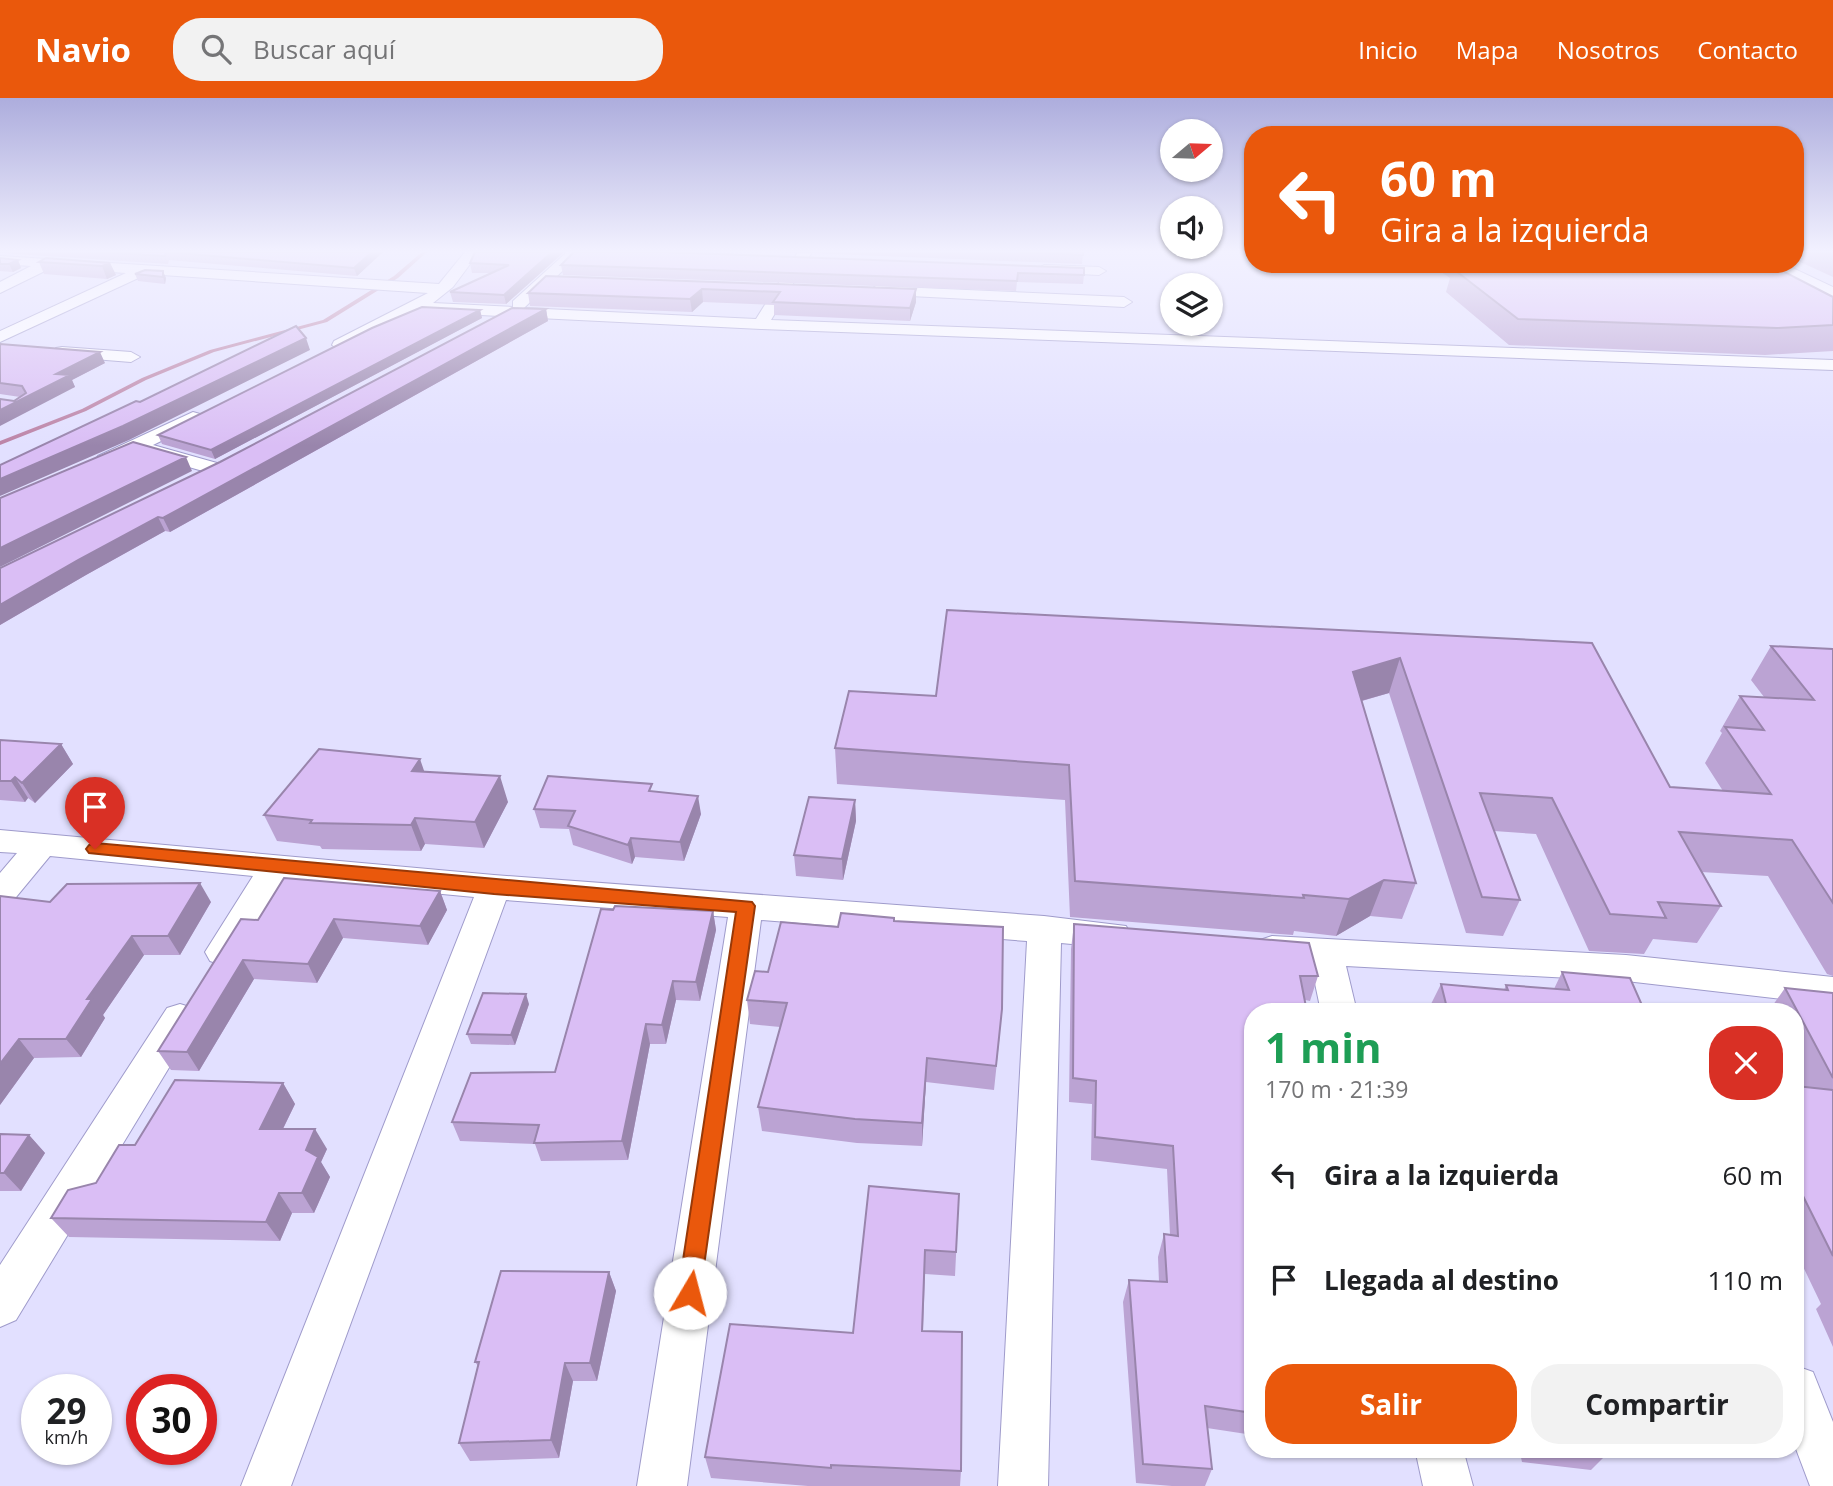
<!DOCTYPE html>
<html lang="es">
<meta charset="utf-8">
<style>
body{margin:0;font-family:"Open Sans",sans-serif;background:#f2f2f2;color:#202124;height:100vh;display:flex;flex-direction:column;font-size:26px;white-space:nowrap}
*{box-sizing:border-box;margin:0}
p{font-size:23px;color:#757577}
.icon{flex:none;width:38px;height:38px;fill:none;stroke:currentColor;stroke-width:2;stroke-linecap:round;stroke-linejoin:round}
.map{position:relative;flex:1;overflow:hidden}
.drawer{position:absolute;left:1244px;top:905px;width:560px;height:455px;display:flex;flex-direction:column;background:#fff;border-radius:28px;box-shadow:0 2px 5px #0004}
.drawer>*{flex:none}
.banner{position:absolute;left:1244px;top:28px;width:560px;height:147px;border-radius:28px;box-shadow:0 2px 5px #0004;background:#ea580c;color:#fff;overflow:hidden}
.needle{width:46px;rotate:71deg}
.buttons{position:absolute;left:1160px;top:21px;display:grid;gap:14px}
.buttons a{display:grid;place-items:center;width:63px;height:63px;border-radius:50%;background:#fff;box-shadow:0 2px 5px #0004;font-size:35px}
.speed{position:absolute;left:21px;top:1276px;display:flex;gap:14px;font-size:35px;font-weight:700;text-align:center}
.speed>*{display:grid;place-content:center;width:91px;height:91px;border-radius:50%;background:#fff;box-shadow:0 2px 5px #0004;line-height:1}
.speed small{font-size:18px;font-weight:400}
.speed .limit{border:10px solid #d22;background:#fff;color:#111}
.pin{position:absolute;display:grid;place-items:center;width:60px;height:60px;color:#fff;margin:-72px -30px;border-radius:50% 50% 50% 0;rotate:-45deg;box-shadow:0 0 7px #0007}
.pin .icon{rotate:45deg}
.me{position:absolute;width:77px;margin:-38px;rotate:8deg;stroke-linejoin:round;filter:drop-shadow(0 0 5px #0008)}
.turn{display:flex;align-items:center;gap:24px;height:147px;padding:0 21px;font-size:32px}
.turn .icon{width:91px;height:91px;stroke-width:2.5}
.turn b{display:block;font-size:49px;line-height:60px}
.round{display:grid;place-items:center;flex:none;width:74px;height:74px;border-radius:28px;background:#f2f2f2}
.headline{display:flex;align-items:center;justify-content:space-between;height:119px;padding:0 21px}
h1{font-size:42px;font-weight:700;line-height:52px;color:#1e9e55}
.cta{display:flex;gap:14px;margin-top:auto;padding:14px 21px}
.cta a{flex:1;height:80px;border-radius:28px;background:#ea580c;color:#fff;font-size:28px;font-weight:700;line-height:80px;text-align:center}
.cta a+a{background:#f2f2f2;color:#202124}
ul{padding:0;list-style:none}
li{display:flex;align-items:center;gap:21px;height:105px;padding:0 21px}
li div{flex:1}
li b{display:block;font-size:26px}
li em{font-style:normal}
header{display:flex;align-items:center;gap:42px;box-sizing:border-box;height:98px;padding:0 35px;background:#ea580c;color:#fff}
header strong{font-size:33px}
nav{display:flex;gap:38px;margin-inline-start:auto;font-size:24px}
.search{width:490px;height:63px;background:#f2f2f2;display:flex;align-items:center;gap:18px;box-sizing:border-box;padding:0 24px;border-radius:28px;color:#757577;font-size:26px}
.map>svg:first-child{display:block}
</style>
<header>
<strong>Navio</strong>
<div class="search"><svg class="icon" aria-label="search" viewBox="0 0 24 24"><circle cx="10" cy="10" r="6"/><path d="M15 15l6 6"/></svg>Buscar aquí</div>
<nav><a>Inicio</a><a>Mapa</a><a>Nosotros</a><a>Contacto</a></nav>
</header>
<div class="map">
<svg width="1833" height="1388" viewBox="0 0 1833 1388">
<rect width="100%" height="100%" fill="#e2e0ff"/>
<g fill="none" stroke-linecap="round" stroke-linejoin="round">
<path fill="#bc83a6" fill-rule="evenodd" d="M 422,154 L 427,154 L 398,180 L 327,224 L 214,254 L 146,282 L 86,313 L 0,347 L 0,343 L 82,311 L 142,280 L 210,252 L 323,222 L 394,178 Z"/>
<g stroke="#9f9bcb" stroke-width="2">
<path id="street" d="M 465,154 L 479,154 L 453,189 L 433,205 L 513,209 L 513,203 L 567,154 L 582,154 L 524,210 L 756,221 L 798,154 L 812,154 L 771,222 L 1833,262 L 1833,272 L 761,231 L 420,214 L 340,252 L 332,247 L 334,243 L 428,195 L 147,176 L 0,244 L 0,233 L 126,175 L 51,170 L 0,195 L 0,184 L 31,168 L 0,166 L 0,158 L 439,186 Z
M 1044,167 L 1099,169 L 1106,173 L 1099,177 L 1039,174 L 1037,171 Z
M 876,188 L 1124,199 L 1132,204 L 1124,209 L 871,196 L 868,193 Z
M 62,249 L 131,254 L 140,259 L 131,264 L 56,258 L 53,254 L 56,250 Z
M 193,314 L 200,316 L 203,320 L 200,324 L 153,347 L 224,367 L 227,371 L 224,375 L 217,377 L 143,356 L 140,353 L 105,368 L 95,362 L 98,358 Z
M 0,732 L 494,777 L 1044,818 L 1126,828 L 1131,837 L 1126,846 L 1114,850 L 1061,845 L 1048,1388 L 998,1388 L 1027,843 L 761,822 L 687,1388 L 637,1388 L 728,819 L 506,802 L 291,1388 L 241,1388 L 474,799 L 284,781 L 234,863 L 222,867 L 210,863 L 205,854 L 253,778 L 50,758 L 12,804 L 0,808 L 0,775 L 17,755 L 0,754 Z
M 1272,838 L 1626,857 L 1833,879 L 1833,907 L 1626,883 L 1346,868 L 1357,914 L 1321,914 L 1311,866 L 1260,860 L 1255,851 L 1260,842 Z
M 180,906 L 193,910 L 198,920 L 193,930 L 16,1222 L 0,1229 L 0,1167 L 167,910 Z
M 1796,1268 L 1813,1274 L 1833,1324 L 1833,1388 L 1810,1388 L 1796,1351 Z
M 1415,1351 L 1463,1351 L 1473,1388 L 1423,1388 Z"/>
</g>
<g stroke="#9f9bcb" stroke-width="2">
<path id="secondary" d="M 1759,166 L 1784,166 L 1833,189 L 1833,203 Z"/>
</g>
<use href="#street" fill="#fff" fill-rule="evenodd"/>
<use href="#secondary" fill="#fff" fill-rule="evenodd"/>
</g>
<path fill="#bba3d3" d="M 0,154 L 383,154 L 357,178 L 169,162 L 168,166 L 0,155 L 0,156 Z
M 564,154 L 506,206 L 453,204 L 450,194 L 491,175 L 472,175 L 470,165 Z
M 574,154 L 1084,177 L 1083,186 L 1017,184 L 1016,193 L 563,177 L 561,167 Z
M 782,154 L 1083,154 L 1082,166 Z
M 1796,154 L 1833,154 L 1833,179 L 1796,162 Z
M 0,160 L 18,162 L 21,170 L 13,174 L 0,173 Z
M 39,164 L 110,165 L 116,177 L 107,181 L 44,176 Z
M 1429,166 L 1769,166 L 1833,199 L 1833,253 L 1765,257 L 1509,247 L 1446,194 L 1450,180 Z
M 145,172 L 166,180 L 165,186 L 138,183 L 135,176 Z
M 546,178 L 916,204 L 910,223 L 774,217 L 774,207 L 703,204 L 692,214 L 530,208 L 528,195 Z
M 546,211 L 548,223 L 170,434 L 165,433 L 86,477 L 0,527 L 0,470 Z
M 480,212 L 482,220 L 215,361 L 162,346 L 158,337 Z
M 0,246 L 105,265 L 72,282 L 75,289 L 14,303 L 20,299 L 0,296 Z
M 1592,545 L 1670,689 L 1723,693 L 1705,665 L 1722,635 L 1720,633 L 1740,598 L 1764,599 L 1751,582 L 1771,548 L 1833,551 L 1833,878 L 1827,876 L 1768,778 L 1701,774 L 1721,808 L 1697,845 L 1653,841 L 1644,856 L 1589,853 L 1536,736 L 1494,733 L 1520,802 L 1503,838 L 1466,835 L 1389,595 L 1362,603 L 1416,785 L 1402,821 L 1370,818 L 1336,838 L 1294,833 L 1293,837 L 1070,819 L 1065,702 L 837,686 L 835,650 L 936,598 Z
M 0,642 L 61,646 L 73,666 L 35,705 L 28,700 L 25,704 L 0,702 Z
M 425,673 L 508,704 L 484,750 L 425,746 L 421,753 L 322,751 L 320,748 L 277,743 L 264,717 Z
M 653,694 L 701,716 L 684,763 L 635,759 L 632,766 L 573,747 L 569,731 L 540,730 L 534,711 Z
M 855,702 L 856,723 L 843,782 L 796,778 L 794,757 Z
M 440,793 L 447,812 L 428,847 L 343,840 L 317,885 L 254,881 L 199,973 L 171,972 L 158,953 L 258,822 Z
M 50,804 L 211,804 L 180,857 L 144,857 L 103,917 L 105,920 L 81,959 L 34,960 L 0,1007 Z
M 613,812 L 713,813 L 716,832 L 700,903 L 676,902 L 666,946 L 650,946 L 628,1062 L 541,1063 L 535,1046 L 460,1043 L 452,1024 L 555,974 Z
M 894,823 L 1000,935 L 994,992 L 926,984 L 922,1048 L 857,1045 L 762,1033 L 758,1009 L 780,929 L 750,926 L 747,902 L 838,829 Z
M 1074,826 L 1318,878 L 1310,903 L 1305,902 L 1253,914 L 1253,1337 L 1207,1330 L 1212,1371 L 1205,1388 L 1172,1388 L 1136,1385 L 1123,1204 L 1129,1182 L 1159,1184 L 1158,1159 L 1164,1136 L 1170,1137 L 1167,1071 L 1091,1062 L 1092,1006 L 1069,1004 L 1071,851 Z
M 1562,874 L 1645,914 L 1433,914 L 1431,906 L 1441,886 L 1504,892 L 1506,887 L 1554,891 Z
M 1785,890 L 1833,895 L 1833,1249 L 1816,1211 L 1821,1206 L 1796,1154 L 1796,988 L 1804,989 L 1796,972 L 1796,914 L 1768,914 Z
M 529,906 L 515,947 L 471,946 L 467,936 Z
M 283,985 L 295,1006 L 283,1031 L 327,1051 L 321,1064 L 330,1079 L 314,1115 L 292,1115 L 280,1143 L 69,1139 L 51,1120 L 96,1085 L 135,1047 Z
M 0,1036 L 29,1037 L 45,1055 L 21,1093 L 0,1093 Z
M 959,1096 L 955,1178 L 925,1176 L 923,1233 L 961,1373 L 960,1388 L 808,1388 L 711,1380 L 705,1359 L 853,1235 Z
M 609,1174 L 616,1193 L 597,1283 L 573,1283 L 559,1360 L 470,1363 L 459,1345 L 478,1268 L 475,1264 Z
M 1519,1351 L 1607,1351 L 1608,1355 L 1591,1372 L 1522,1364 Z"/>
<path fill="#9985ac" d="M 372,154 L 383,154 L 357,178 L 354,170 Z
M 552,154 L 564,154 L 506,206 L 504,197 Z
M 18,162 L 21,170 L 13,174 L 9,166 Z
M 110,165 L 116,177 L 107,181 L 102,168 Z
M 163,173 L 166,180 L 165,186 L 163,179 Z
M 702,191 L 703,204 L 692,214 L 690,201 Z
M 916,191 L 916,204 L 910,223 L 910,210 Z
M 546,211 L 548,223 L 170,434 L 163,420 Z
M 480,212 L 482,220 L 215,361 L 211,352 Z
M 306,240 L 310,252 L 129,342 L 0,398 L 0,381 Z
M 100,254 L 105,265 L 72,282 L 75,289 L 0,328 L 0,312 L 56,276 Z
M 186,359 L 192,373 L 0,469 L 0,450 Z
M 158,419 L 165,433 L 86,477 L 0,527 L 0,507 L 78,462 Z
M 1400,560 L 1389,595 L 1343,608 L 1353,574 Z
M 61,646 L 73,666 L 35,705 L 22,685 Z
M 420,661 L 429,687 L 412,673 Z
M 500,678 L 508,704 L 484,750 L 475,724 Z
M 15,679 L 28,700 L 25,704 L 11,683 Z
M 698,698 L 701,716 L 684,763 L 680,744 Z
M 855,702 L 856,723 L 843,782 L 842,761 Z
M 415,720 L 425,746 L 421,753 L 411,727 Z
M 631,740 L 635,759 L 632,766 L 628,747 Z
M 1384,782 L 1370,818 L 1336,838 L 1349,801 Z
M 200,785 L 211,804 L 180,857 L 168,838 Z
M 440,793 L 447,812 L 428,847 L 420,828 Z
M 713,813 L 716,832 L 700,903 L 696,884 Z
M 334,821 L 343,840 L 317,885 L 308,866 Z
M 132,838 L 144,857 L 103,917 L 105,920 L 81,959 L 66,941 L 87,901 Z
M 243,862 L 254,881 L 199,973 L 187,954 Z
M 673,883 L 676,902 L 666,946 L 662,927 Z
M 526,896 L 529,906 L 515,947 L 511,937 Z
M 646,926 L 650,946 L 628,1062 L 622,1043 Z
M 19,941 L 34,960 L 0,1007 L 0,966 Z
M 927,960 L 926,984 L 922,1048 L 922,1025 Z
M 283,985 L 295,1006 L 273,1051 L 260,1031 Z
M 315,1031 L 327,1051 L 321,1064 L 330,1079 L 314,1115 L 302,1095 L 306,1052 Z
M 29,1037 L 45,1055 L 21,1093 L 4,1075 Z
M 279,1095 L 292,1115 L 280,1143 L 266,1124 Z
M 609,1174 L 616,1193 L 597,1283 L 590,1265 Z
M 565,1265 L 573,1283 L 559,1360 L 551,1342 Z"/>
<path fill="#dabef5" stroke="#9985ac" stroke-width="2" d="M 97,154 L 372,154 L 354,170 L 166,154 L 165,158 Z
M 475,154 L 552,154 L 504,197 L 450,194 L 509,167 L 470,165 Z
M 574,154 L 664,154 L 1084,170 L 1084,177 L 1018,175 L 1017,183 L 561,167 Z
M 1018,154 L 1083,154 L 1083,157 Z
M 0,160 L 18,162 L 9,166 L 0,166 Z
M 46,160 L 110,165 L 102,168 L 39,164 Z
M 1472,166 L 1769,166 L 1833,199 L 1833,227 L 1777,230 L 1518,221 L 1452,170 L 1477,169 Z
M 145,172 L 163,173 L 163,179 L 135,176 Z
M 546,178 L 916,191 L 910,210 L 773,204 L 780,194 L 702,191 L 690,201 L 528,195 Z
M 422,209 L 480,212 L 211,352 L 158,337 L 372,230 Z
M 512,210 L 546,211 L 163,420 L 158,419 L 78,462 L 0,507 L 0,470 L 220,364 Z
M 296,228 L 306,240 L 123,328 L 0,381 L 0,367 L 136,303 L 140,304 Z
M 0,246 L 100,254 L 56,276 L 70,277 L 0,312 L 0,301 L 14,303 L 26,295 L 22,288 L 0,285 Z
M 133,344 L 186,359 L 0,450 L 0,400 Z
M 947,512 L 1592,545 L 1670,689 L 1771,696 L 1725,629 L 1764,632 L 1740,598 L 1814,602 L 1771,548 L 1833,551 L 1833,805 L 1792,742 L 1679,734 L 1721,808 L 1658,804 L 1666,820 L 1610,816 L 1552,700 L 1480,695 L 1520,802 L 1482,799 L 1400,560 L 1353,574 L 1416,785 L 1384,782 L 1349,801 L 1303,797 L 1304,800 L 1075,783 L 1069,667 L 835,650 L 849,593 L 936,598 Z
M 0,642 L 61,646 L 22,685 L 15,679 L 11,683 L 0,683 Z
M 319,651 L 420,661 L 412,673 L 500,678 L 475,724 L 415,720 L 411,727 L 310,725 L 312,722 L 264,717 Z
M 548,678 L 652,686 L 649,693 L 698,698 L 680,744 L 631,740 L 628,747 L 568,728 L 575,713 L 534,711 Z
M 809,699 L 855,702 L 842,761 L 794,757 Z
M 284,780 L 440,793 L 420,828 L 334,821 L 308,866 L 243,862 L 187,954 L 158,953 L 241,821 L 258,822 Z
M 200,785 L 168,838 L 132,838 L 87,901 L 92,901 L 66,941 L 19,941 L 0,966 L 0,798 L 50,804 L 67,786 Z
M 615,808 L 713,813 L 696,884 L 673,883 L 662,927 L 646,926 L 622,1043 L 534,1045 L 539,1027 L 452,1024 L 471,975 L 555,974 L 601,811 L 613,812 Z
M 841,815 L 894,820 L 894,823 L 1003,829 L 1002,911 L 996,968 L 927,960 L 922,1025 L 855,1021 L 758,1009 L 787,905 L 747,902 L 755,873 L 768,874 L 781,824 L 838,829 Z
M 1074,826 L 1309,845 L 1318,878 L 1300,878 L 1307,914 L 1253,914 L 1253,1315 L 1205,1308 L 1212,1371 L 1143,1366 L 1129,1182 L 1167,1184 L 1164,1136 L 1178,1138 L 1173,1048 L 1095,1039 L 1096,983 L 1073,980 Z
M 1562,874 L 1630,880 L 1645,914 L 1448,914 L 1441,886 L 1508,892 L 1506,887 L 1569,892 Z
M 1785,890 L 1833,895 L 1833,980 Z
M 483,895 L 526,896 L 511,937 L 467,936 Z
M 175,982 L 283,985 L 260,1031 L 315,1031 L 306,1052 L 318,1059 L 302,1095 L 279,1095 L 266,1124 L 51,1120 L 68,1092 L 96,1085 L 119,1047 L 135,1047 Z
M 1796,988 L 1833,992 L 1833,1158 L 1796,1084 Z
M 0,1036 L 29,1037 L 4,1075 L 0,1075 Z
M 869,1088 L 959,1096 L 956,1154 L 925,1152 L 922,1233 L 962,1234 L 961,1373 L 831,1367 L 831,1370 L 705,1359 L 730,1226 L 853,1235 Z
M 501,1173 L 609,1174 L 590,1265 L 565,1265 L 551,1342 L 459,1345 L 479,1264 L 475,1264 Z
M 1571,1351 L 1607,1351 L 1608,1355 Z"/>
<linearGradient id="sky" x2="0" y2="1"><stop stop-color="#adaddd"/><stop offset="0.44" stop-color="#f2f1ff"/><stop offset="1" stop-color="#f2f1ff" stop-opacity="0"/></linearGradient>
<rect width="1833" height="348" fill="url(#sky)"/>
<path fill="#ea580c" stroke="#983908" stroke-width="2" d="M 95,745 L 752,804 L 755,808 L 699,1203 L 690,1206 L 682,1203 L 678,1195 L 736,814 L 494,796 L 89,755 L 86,751 L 89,747 Z"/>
</svg>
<div class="buttons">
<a><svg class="needle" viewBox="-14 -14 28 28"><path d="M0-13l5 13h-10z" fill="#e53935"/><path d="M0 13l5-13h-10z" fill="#757577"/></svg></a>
<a><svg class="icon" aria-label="sound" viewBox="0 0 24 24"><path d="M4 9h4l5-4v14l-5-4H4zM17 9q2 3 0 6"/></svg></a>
<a><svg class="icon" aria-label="layers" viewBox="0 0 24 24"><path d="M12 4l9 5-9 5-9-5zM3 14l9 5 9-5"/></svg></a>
</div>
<div class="speed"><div>29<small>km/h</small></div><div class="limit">30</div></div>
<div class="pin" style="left:95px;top:751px;background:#d93025"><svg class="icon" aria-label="arrive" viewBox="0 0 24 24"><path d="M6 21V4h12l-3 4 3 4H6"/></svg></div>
<svg class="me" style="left:690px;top:1195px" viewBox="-20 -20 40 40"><circle r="19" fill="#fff"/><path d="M0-13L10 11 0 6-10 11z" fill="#ea580c"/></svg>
<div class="banner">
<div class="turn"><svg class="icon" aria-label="left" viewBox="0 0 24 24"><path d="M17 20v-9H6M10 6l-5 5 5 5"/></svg><div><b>60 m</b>Gira a la izquierda</div></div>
</div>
<section class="drawer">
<div class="headline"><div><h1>1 min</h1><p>170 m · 21:39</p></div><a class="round" style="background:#d93025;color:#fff"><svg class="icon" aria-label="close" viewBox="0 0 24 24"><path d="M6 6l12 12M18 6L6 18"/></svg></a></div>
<ul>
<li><svg class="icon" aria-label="left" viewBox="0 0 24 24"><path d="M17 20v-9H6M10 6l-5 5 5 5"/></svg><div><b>Gira a la izquierda</b></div><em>60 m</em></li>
<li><svg class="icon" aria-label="arrive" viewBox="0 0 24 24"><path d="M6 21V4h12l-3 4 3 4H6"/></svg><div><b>Llegada al destino</b></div><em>110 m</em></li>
</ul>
<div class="cta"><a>Salir</a><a>Compartir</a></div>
</section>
</div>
